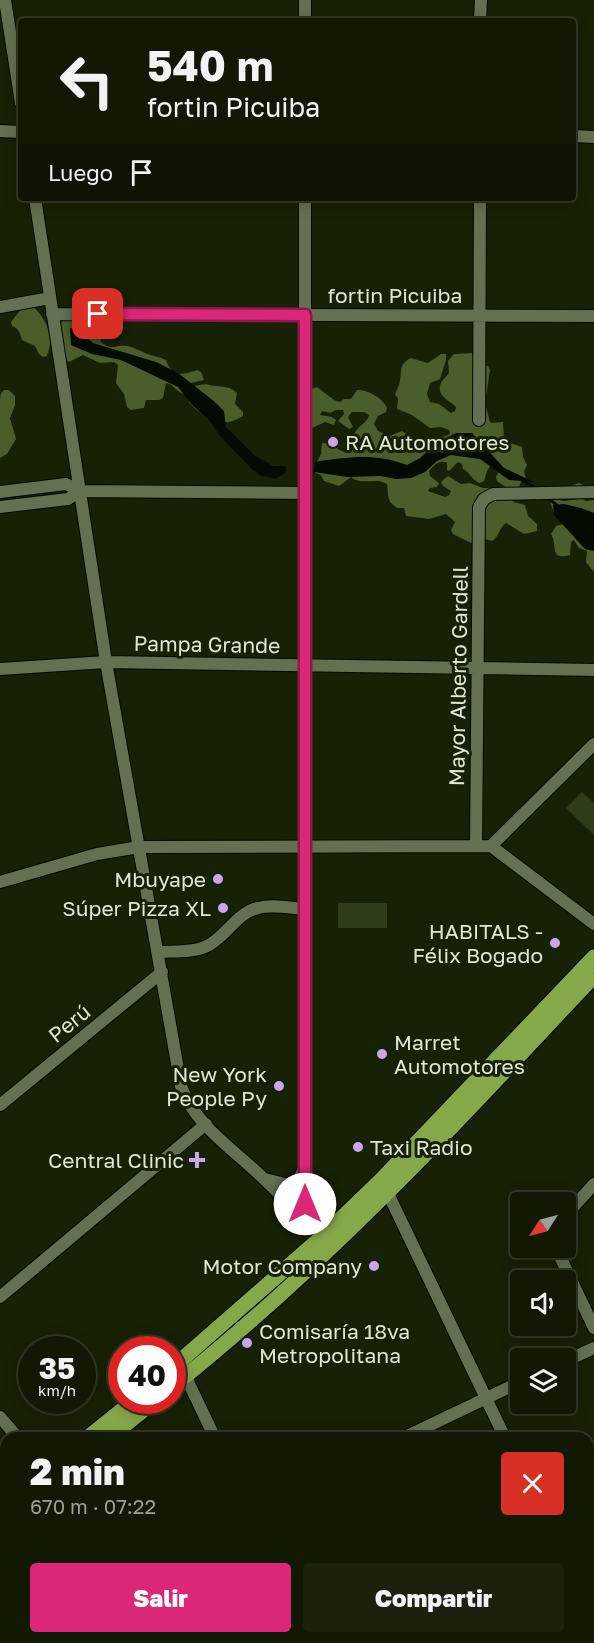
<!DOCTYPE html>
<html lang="es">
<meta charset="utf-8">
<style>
body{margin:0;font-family:"Golos Text",sans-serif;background:#1a220e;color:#f1f3f6;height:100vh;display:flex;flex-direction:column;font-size:22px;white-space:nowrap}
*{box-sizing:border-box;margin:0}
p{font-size:20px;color:#9ca09a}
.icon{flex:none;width:33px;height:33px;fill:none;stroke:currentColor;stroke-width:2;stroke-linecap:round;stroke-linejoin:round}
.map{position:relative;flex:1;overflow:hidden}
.drawer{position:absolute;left:0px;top:1432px;width:594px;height:212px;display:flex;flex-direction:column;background:#111904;border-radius:18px 18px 0 0;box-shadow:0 3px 15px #0003,0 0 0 2px #303826}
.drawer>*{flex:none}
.guide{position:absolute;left:18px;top:18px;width:558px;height:183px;border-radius:6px;box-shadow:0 3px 15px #0003,0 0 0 2px #303826;background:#111904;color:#f1f3f6;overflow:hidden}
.needle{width:39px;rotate:234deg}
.buttons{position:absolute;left:510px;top:1192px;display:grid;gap:12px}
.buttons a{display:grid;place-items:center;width:66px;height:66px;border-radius:6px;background:#111904;box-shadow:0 3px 15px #0003,0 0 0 2px #303826;font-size:30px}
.speed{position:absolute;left:18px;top:1336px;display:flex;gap:12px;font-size:30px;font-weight:700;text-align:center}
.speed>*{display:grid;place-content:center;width:78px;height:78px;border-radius:50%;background:#111904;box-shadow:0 3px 15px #0003,0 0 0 2px #303826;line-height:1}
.speed small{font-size:15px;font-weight:400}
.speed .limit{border:9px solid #d22;background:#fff;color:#111}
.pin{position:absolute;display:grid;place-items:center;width:51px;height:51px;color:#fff;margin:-26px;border-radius:12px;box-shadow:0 3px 9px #0006}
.me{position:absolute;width:66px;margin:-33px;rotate:0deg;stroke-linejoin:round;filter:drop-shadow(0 0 4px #0008)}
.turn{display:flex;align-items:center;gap:21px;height:126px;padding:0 30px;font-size:27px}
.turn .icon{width:78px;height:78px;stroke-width:2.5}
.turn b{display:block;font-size:42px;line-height:51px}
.then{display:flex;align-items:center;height:57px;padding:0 30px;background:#0003;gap:12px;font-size:22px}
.round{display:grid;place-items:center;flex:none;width:63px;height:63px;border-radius:6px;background:#1a220e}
.summary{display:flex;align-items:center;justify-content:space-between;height:102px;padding:0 30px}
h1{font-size:36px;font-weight:800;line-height:45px}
.button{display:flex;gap:12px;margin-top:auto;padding:12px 30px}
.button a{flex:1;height:69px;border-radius:6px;background:#db2777;color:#fff;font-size:24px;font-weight:800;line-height:69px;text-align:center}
.button a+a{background:#1a220e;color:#f1f3f6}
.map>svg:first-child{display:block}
</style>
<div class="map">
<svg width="594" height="1643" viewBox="0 0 594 1643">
<rect width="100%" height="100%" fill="#172105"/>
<path fill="#2f3c19" d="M 582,792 L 594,803 L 594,835 L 566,808 Z
M 338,903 L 387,903 L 387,928 L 338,928 Z"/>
<path fill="#4a5d2a" d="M 30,304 C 46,317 55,336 47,356 L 43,357 L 39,354 L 35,346 L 22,340 C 20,334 19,328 12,326 L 11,322 L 22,308 Z
M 72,317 C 84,324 90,318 102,322 L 105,334 L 100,341 C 113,353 116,343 128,346 C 135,348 141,351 147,354 C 153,356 160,357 166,360 C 172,378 183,375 197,370 L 201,372 L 204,380 L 191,383 L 184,394 C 176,392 174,384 166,383 L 163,398 L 159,400 L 146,400 L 144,408 L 131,410 L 127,407 L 124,394 L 116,383 L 118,365 L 114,362 L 100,363 L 83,355 L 69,362 L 65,359 L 59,326 L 64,318 Z
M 474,353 L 483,366 L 488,366 L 490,370 L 485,403 L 490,422 L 492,423 L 503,422 L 504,441 L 522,447 L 523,457 L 527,465 L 524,471 L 526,479 L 521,482 L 518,490 L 510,490 L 497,481 L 496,477 L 499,471 L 491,465 L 487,471 L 484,481 L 480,483 C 471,480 470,472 463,469 L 462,464 L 458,462 L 449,471 L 447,470 L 447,463 C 439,459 434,466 429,471 L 430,476 L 439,483 L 437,487 L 430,488 L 428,491 L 445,497 L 449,495 L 451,491 L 443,486 L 441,482 L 448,476 L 461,484 L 470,483 L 483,488 L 497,488 L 514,502 L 525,505 L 528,516 L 537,524 L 537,531 L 524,534 L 506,523 C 499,528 499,537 492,541 L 484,539 L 471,543 L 453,534 L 451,530 L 455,522 L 446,514 L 429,519 L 406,516 L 404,508 L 397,508 L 390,502 L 388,495 L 387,484 C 375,477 362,486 351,477 L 339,486 L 324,481 L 321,475 L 315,473 L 315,466 L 321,454 L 322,443 C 332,442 340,453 350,453 L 352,447 L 349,435 L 355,433 C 358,425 368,423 369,415 L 364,412 L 352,412 L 348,417 L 353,427 L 349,429 L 338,421 L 344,414 L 343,410 L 336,410 L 330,413 L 322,411 L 320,415 L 332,417 L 336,420 L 334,425 L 325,422 L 312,428 L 309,422 L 311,411 L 298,404 L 298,391 L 307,391 L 317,387 L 334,400 L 340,402 L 344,399 L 351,399 L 357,390 C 368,390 382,397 387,408 L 386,412 L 378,416 L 374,424 L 378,431 L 390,436 L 402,431 C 406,433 409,438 414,440 C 425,445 440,438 450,434 L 449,430 L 441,427 L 430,428 L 412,415 L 397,409 L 398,398 L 395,395 C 396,391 398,388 399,385 C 403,372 397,365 411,358 L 428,363 L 441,354 L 446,354 L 446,360 L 440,379 L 430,383 L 427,394 L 430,402 L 439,404 L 451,413 L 455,411 L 456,407 C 449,400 434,395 442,381 C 444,378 447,376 449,373 L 448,361 L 454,354 Z
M 206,384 C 218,388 228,384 237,393 L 235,404 L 243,412 L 243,416 C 239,418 234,421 229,422 C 216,424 196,412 189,402 L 191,390 L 194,386 Z
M 4,390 L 9,390 L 15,396 L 15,405 L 10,418 L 16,439 L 7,454 L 0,458 L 0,399 L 1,393 Z
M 579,483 L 588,487 L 581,498 L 586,501 L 594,500 L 594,572 L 586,562 L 587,551 L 579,548 L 574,540 L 571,542 L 570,555 C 549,561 558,546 551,534 L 556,526 L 564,524 L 558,515 L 554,513 L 550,502 L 554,499 L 564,501 L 579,499 L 567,487 Z"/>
<path fill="#040b00" d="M 70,328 L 76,329 L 93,343 L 156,362 L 178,373 L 215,402 L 224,411 L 226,427 L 254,455 L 273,466 L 286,466 L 285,473 L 275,479 L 260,475 L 251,468 L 220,436 L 209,420 L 192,405 L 178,387 L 121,360 L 92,354 L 71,345 Z
M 456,433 L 472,433 L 504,468 L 534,482 L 509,480 L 480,459 L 451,455 L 437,461 L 425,472 L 411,478 L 396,479 L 380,476 L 347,477 L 314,472 L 315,463 L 319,461 C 353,457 374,453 407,465 L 420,458 L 437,443 Z
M 564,504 L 581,508 L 594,513 L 594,551 L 585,549 L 554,515 L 553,505 Z"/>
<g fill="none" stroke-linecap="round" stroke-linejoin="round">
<path stroke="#040b00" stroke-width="3" d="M 523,481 L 536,488
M 548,498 L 559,507"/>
<g stroke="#040a00" stroke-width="14">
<path id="minor" d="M 5,0 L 21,103
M 305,0 L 305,21
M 480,21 L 481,0
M 0,131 L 21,132
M 573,136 L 594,137
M 35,198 L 106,662 L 181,1086 C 194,1125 236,1151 264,1179 C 286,1200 305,1221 329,1239
M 305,198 L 305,1204 L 312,1214 L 336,1232
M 0,307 L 50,298
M 52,314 L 594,316
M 479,420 L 480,198
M 0,492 L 66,484 L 80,491 L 305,493
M 0,507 L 68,499 L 80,491
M 0,669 L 106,662 L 594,670
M 476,846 L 479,507 L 484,499 L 493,494 L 594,492
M 491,846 L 594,744
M 0,882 L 97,854 L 139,847 L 491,846 L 594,924
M 158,952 C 174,951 195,953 209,945 C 227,935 238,912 258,908 C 272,904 290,908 305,909
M 0,1105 L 162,972
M 265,1179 L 289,1185 L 299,1179 L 304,1169
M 384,1185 L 505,1438
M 566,1215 L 594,1184
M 556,1248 L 594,1328
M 0,1297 L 206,1124
M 566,1361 L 594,1348
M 182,1369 L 215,1438
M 0,1417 L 18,1438
M 403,1438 L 520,1382
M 588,1532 L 594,1529
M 588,1613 L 594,1626
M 99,1638 L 102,1643
M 310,1638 L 313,1643
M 356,1643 L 367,1638"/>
</g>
<g stroke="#040a00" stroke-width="17">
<path id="major" d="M 172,1368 L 324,1235 L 381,1180 L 594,957
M 172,1387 C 247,1327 318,1262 386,1194 C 457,1124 525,1049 594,976
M 87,1438 L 133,1401
M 109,1438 L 155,1401
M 0,1511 L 6,1506
M 0,1528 L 6,1523"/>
</g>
<use href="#minor" stroke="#637051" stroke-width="12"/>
<use href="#major" stroke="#86a849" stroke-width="15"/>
</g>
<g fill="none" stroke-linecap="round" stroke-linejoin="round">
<g stroke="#8e194d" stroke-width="15">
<path id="route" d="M 98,314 L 305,315 L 305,1204"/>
</g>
<use href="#route" stroke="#db2777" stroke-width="10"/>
</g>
<g fill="#c9a5ee" stroke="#172105" stroke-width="2">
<circle cx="333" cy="442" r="6"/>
<circle cx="218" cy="879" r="6"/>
<circle cx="223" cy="908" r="6"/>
<circle cx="555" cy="943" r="6"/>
<circle cx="382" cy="1054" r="6"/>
<circle cx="279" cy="1086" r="6"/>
<circle cx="358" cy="1147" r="6"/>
<path d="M194 1151h6v6h6v6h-6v6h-6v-6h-6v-6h6z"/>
<circle cx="374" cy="1266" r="6"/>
<circle cx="247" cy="1343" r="6"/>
</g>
<g text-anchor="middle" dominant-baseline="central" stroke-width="6" stroke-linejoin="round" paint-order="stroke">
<g font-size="21" fill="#dee6d5" stroke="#172105">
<text x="395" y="295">fortin Picuiba</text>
<text transform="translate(207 644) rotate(1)">Pampa Grande</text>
<text transform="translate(458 676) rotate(-89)">Mayor Alberto Gardell</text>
<text transform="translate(69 1023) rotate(-39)">Perú</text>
</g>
<g font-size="21" fill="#dee6d5" stroke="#172105" text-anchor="end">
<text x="345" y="442" text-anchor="start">RA Automotores</text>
<text x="206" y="879">Mbuyape</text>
<text x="211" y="908">Súper Pizza XL</text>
<text x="543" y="931">HABITALS -<tspan x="543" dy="24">Félix Bogado</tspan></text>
<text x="394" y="1042" text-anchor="start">Marret<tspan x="394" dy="24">Automotores</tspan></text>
<text x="267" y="1074">New York<tspan x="267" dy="24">People Py</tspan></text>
<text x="370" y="1147" text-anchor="start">Taxi Radio</text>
<text x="184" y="1160">Central Clinic</text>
<text x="362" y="1266">Motor Company</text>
<text x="259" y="1331" text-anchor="start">Comisaría 18va<tspan x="259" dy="24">Metropolitana</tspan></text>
</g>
</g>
</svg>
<div class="buttons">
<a><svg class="needle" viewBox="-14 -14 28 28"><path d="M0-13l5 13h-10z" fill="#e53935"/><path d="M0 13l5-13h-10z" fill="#9ca09a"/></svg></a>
<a><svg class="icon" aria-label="sound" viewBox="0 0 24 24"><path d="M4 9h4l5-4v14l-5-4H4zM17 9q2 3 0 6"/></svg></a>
<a><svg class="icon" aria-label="layers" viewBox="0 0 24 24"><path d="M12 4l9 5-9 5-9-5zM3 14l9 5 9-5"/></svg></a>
</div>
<div class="speed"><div>35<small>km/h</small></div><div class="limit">40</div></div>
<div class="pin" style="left:98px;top:314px;background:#d93025"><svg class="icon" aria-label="arrive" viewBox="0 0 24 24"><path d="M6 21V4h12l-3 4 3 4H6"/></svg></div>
<svg class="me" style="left:305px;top:1204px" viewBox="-20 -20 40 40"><circle r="19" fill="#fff"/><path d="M0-13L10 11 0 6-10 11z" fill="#db2777"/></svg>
<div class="guide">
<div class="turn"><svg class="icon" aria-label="left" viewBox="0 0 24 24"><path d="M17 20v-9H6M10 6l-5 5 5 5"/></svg><div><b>540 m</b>fortin Picuiba</div></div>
<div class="then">Luego<svg class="icon" aria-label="arrive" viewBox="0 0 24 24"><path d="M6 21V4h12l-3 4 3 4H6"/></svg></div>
</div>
<section class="drawer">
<div class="summary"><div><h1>2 min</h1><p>670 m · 07:22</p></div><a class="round" style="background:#d93025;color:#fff"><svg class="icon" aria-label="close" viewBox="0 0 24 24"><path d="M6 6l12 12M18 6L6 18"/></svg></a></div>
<div class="button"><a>Salir</a><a>Compartir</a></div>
</section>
</div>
